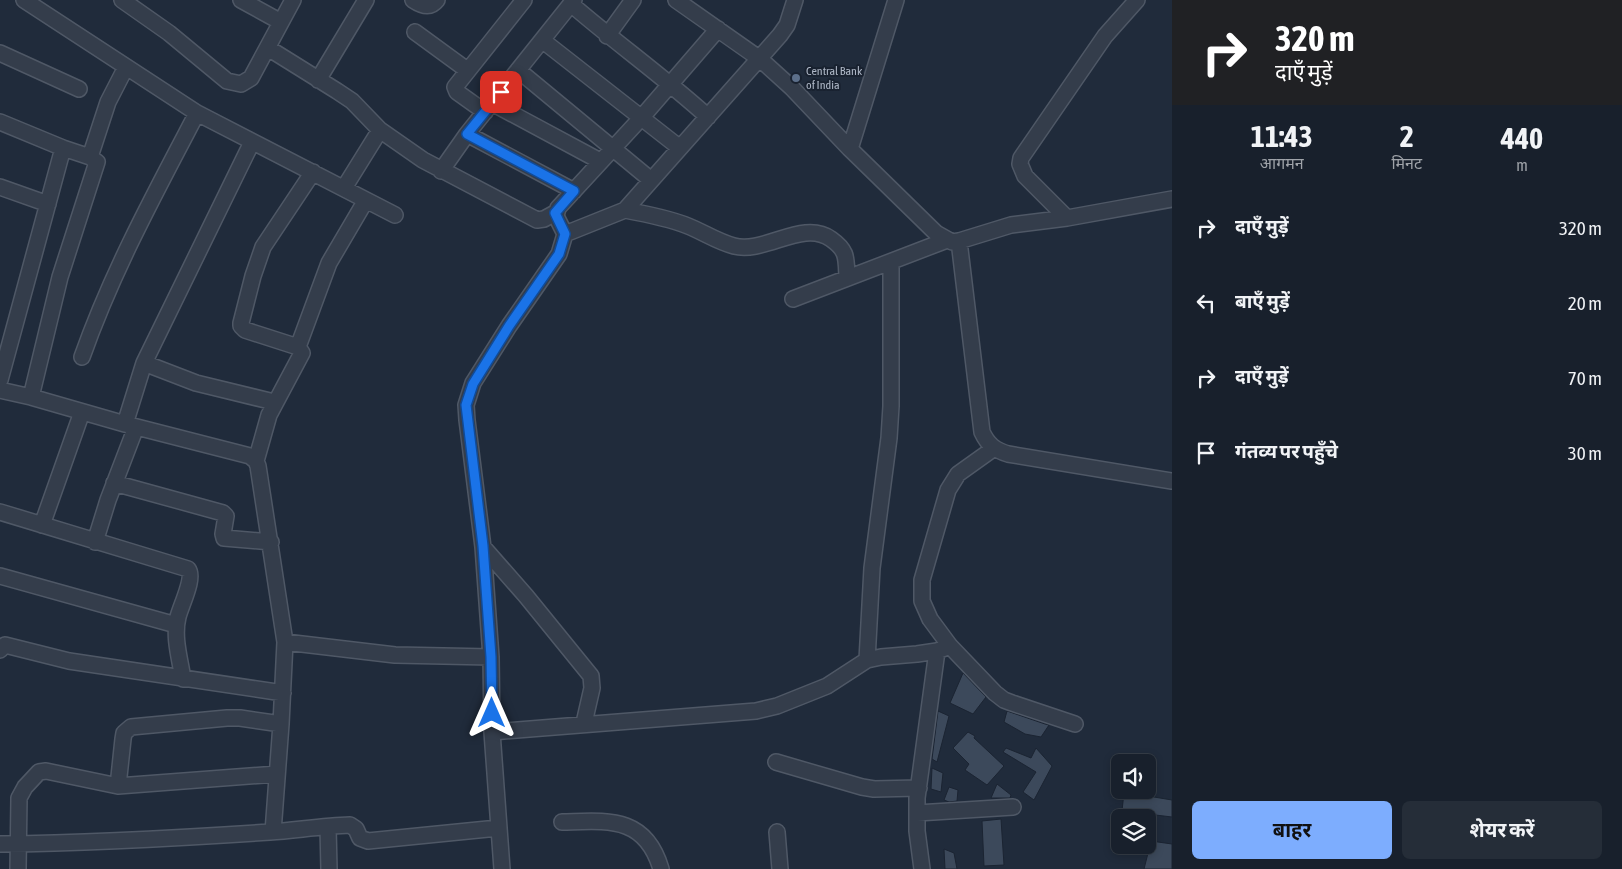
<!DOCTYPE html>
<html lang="hi">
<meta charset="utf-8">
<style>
body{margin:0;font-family:"Asap Condensed","Noto Sans Devanagari",sans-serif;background:#252d38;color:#f1f3f6;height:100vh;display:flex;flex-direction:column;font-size:19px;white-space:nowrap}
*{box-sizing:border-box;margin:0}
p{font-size:16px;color:#9fa3a9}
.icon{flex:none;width:28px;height:28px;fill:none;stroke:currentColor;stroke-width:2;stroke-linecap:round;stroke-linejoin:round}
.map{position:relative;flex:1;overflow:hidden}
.drawer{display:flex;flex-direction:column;background:#18202c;width:450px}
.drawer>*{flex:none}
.banner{background:#202124;color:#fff;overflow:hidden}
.tools{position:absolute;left:1111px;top:754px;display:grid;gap:10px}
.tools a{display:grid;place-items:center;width:45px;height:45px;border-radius:8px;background:#18202c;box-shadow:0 2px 8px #0003,0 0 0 1px #363e48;font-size:25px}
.pin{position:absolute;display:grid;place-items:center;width:42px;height:42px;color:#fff;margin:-21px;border-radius:10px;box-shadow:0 2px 8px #0006}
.me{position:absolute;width:55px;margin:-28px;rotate:0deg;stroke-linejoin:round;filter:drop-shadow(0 0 4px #0008)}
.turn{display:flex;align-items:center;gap:18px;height:105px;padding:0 20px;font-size:22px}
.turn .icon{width:65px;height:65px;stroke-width:2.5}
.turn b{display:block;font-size:35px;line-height:42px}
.eta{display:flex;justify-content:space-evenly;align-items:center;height:85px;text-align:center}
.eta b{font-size:30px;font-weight:700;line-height:35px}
.action{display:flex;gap:10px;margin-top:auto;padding:10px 20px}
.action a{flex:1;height:58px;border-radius:8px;background:#7dadfe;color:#111;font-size:20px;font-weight:700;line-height:58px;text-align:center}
.action a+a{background:#252d38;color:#f1f3f6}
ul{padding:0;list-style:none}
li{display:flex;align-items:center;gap:15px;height:75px;padding:0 20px}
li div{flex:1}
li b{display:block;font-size:19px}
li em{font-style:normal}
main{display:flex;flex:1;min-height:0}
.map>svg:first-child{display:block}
</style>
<main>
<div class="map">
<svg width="1172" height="869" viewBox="0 0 1172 869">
<rect width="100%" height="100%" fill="#202b3b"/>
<path fill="#3c495b" stroke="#1b2432" d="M 963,673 L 986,697 L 973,714 L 950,703 Z
M 938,711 L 949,716 L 937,762 L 932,759 Z
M 1007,711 L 1045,724 L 1049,725 L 1041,737 L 1025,734 L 1004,722 Z
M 968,732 L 975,736 L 974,738 L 1004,766 L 987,785 L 965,770 L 969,764 L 953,748 Z
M 1006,748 L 1031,758 L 1036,748 L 1052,766 L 1034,800 L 1023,792 L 1036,772 L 1003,752 Z
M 932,768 L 943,773 L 941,792 L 931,789 Z
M 997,784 L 1011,795 L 1010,798 L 991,798 Z
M 949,787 L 958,790 L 957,801 L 949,802 L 944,800 Z
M 1124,792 L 1172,800 L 1172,817 L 1122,811 Z
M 1001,819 L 1004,865 L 984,866 L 982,821 Z
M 1151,841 L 1172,844 L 1172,869 L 1144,869 Z
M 944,849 L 954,853 L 957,869 L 945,869 Z"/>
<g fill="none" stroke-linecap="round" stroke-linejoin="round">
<g stroke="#4f5866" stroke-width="18">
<path id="minor" d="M 24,0 L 197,113 L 395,215
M 122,0 L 169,33 L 227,81 L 241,84 L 251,78 L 293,0
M 241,0 L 281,22
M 413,0 C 422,6 430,9 437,0
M 676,0 L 760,59 L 792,88 L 850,149 L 936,233 L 952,242 L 959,241 L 1011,225 L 1067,218 L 1172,199
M 571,4 C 616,43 664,77 708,117
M 415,32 L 467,70
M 607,36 L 633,0
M 542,40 L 680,148
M 268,48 L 337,91 L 352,101 L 380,130 L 423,160 L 537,220 L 544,219 L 555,213
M 0,53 L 79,89
M 518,70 L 651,180
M 318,80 L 366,0
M 492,103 L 600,161
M 485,112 L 457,92 L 455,87 L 524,0
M 0,122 L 63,148 L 90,157 L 97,162 L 60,277 L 31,397
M 467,134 L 574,191
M 850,149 L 896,0
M 90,157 L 108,102 L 126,67
M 441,171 L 467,134 L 574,0
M 0,187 L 48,204
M 344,188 L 380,130
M 625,210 C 647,214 668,218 688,226 C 703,232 718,242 734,246 C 765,254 803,219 831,239 C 848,251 846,258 847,278
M 1067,218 L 1025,176 L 1020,164 L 1021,158 L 1105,36 L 1137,0
M 565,234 L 625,210 L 780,35 L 787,25 L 795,0
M 959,241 L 982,432 C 988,445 995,450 1008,454 L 1172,481
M 793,299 L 947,240
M 298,347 L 329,263 L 366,200
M 82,357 C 112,272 155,193 197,113
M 144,363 L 196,383 L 274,402
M 0,380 L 63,148
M 0,390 L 31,397 L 125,424 L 250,456 L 256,461 L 258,466 L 285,642 L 281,724 L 273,832
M 125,424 L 144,363 L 252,142
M 993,449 L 958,474 L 948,490 L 922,580 L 922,601 L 930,619 L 950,646 L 995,693 L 1004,700 L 1012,703 L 1075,724
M 256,461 L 269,415 L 302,353 L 298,347 L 245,330 L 241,326 L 241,323 L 253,276 L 263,247 L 313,172
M 114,483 L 223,513 L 226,516 L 223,534 L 224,538 L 271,542
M 0,512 L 188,569 C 195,578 181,605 178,617 C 173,637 180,659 183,679
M 42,525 L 82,412
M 95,542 L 108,500 L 136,427
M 483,547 L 526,596 L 591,676 L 592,688 L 584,723
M 0,576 L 176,625
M 285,642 L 395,655 L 491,657
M 0,650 L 5,645 L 69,661 L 283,693
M 867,660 L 872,568 L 889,438 L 891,406 L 891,263
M 492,732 L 756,711 L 777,706 L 827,686 L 867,660 L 881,657 L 917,654 L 937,651 L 950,646
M 776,762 L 862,787 L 874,789 L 919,788
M 118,786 L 123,739 L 124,733 L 131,727 L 227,718 L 240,718 L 281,724
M 917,813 L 1013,807
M 562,822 C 607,821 645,815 661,869
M 328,827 L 329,869
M 777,832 L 780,869
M 0,844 C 90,843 180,838 270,832 C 297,830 323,826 350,825 L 356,829 L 360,838 L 368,841 L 498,828
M 18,869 L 19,798 L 25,787 L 39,772 L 46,771 L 118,786 L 277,774
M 502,869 L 492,732 L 491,657 L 483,547 L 467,420 L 466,405 L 473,383 L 509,326 L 559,254 L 565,234 L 556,216 L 558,208 L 642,117 L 718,29
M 922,869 L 917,831 L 917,798 L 937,651"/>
</g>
<use href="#minor" stroke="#343d4b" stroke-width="15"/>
</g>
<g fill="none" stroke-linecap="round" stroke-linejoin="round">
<g stroke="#114b97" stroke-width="12">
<path id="route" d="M 492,713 L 491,657 L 483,546 L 466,405 L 473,384 L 509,326 L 559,254 L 565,234 L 555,213 L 574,191 L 467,134 L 501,92"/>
</g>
<use href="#route" stroke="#1a73e8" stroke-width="9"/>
</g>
<circle fill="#5c6f8a" stroke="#192230" stroke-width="2" cx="796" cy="78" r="5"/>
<g text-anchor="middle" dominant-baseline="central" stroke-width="4" stroke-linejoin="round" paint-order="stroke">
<g font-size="12" fill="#afb8c7" stroke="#192230" text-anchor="start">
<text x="806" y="71">Central Bank<tspan x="806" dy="14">of India</tspan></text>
</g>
</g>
</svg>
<div class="tools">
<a><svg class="icon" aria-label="sound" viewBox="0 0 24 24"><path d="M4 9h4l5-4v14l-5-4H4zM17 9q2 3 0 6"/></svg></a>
<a><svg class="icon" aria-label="layers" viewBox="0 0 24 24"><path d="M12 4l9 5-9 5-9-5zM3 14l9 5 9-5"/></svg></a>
</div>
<div class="pin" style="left:501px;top:92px;background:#d93025"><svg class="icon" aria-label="arrive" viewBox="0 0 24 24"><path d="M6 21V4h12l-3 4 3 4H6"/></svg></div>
<svg class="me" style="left:492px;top:713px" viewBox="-20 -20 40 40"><path d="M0-17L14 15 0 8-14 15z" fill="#1a73e8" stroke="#fff" stroke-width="4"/></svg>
</div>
<section class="drawer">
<div class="banner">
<div class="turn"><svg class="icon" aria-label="right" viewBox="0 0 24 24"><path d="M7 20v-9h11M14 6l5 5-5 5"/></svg><div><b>320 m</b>दाएँ मुड़ें</div></div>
</div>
<div class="eta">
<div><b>11:43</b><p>आगमन</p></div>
<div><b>2</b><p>मिनट</p></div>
<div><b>440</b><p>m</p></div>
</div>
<ul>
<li><svg class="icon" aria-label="right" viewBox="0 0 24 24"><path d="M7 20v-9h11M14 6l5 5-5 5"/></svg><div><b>दाएँ मुड़ें</b></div><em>320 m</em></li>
<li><svg class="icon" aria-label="left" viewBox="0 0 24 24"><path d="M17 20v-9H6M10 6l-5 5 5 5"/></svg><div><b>बाएँ मुड़ें</b></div><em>20 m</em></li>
<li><svg class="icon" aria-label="right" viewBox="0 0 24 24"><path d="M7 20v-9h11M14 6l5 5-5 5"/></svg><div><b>दाएँ मुड़ें</b></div><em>70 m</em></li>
<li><svg class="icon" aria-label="arrive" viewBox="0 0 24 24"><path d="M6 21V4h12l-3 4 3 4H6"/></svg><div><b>गंतव्य पर पहुँचे</b></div><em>30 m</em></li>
</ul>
<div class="action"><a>बाहर</a><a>शेयर करें</a></div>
</section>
</main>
